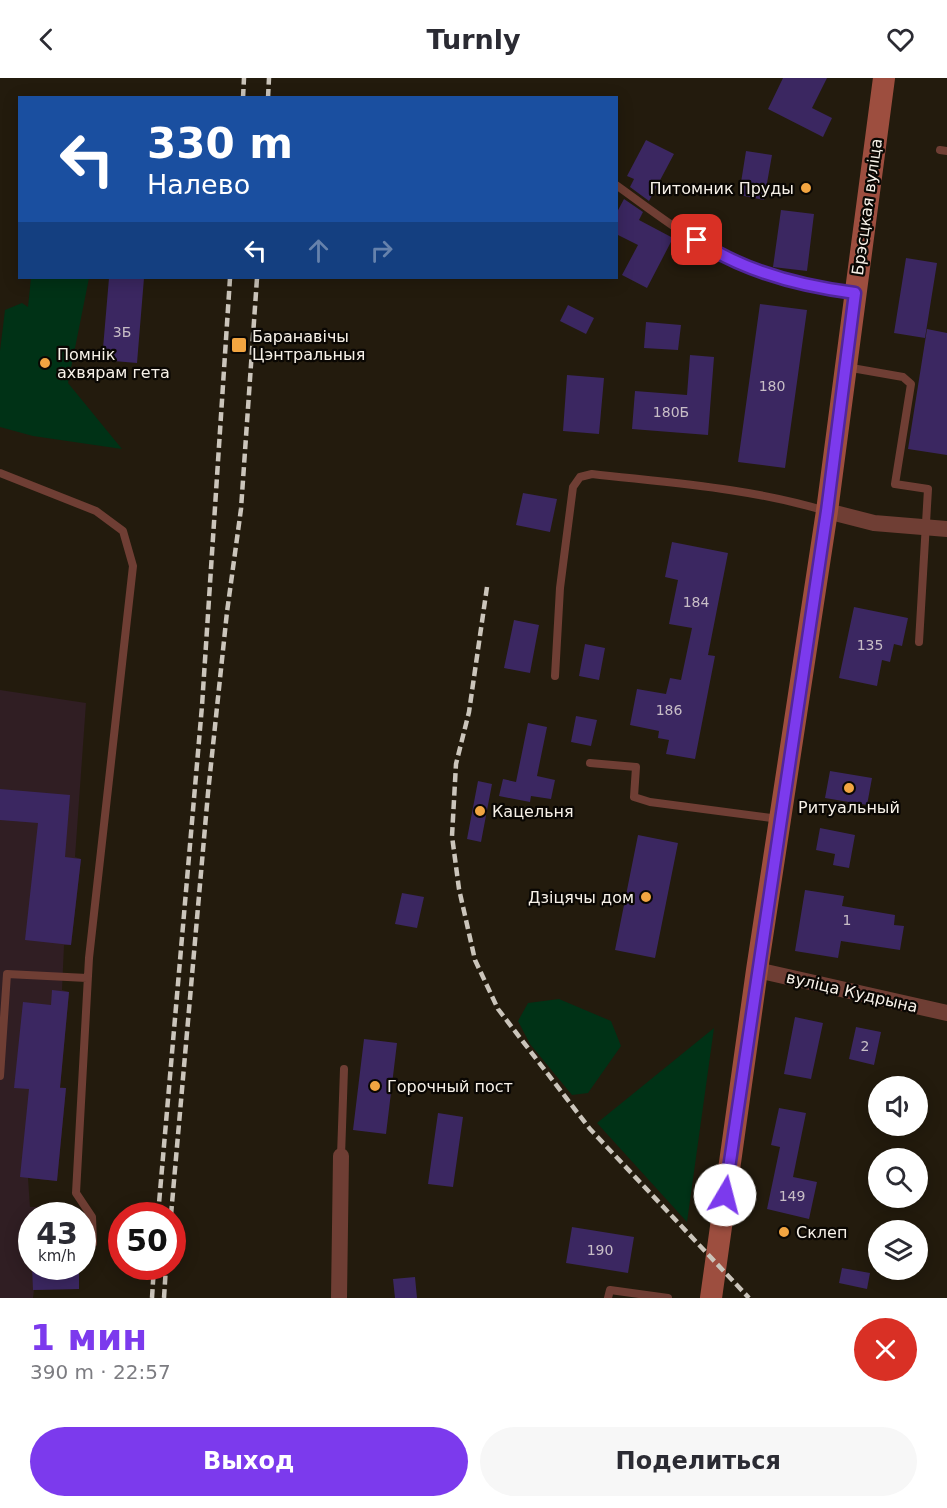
<!DOCTYPE html>
<html lang="ru">
<meta charset="utf-8">
<style>
body{margin:0;font-family:"DejaVu Sans",sans-serif;background:#f7f7f7;color:#2b2b33;height:100vh;display:flex;flex-direction:column;font-size:22px;white-space:nowrap}
*{box-sizing:border-box;margin:0}
p{font-size:20px;color:#7c7c81}
.icon{flex:none;width:33px;height:33px;fill:none;stroke:currentColor;stroke-width:2;stroke-linecap:round;stroke-linejoin:round}
.map{position:relative;height:1220px;overflow:hidden}
.drawer{display:flex;flex-direction:column;background:#fff;flex:1}
.drawer>*{flex:none}
.banner{position:absolute;left:18px;top:18px;width:600px;height:183px;border-radius:0px;box-shadow:0 3px 15px #0003;background:#1a4fa0;color:#fff;overflow:hidden}
.fabs{position:absolute;left:868px;top:998px;display:grid;gap:12px}
.fabs a{display:grid;place-items:center;width:60px;height:60px;border-radius:50%;background:#fff;box-shadow:0 3px 15px #0003;font-size:30px}
.speed{position:absolute;left:18px;top:1124px;display:flex;gap:12px;font-size:30px;font-weight:700;text-align:center}
.speed>*{display:grid;place-content:center;width:78px;height:78px;border-radius:50%;background:#fff;box-shadow:0 3px 15px #0003;line-height:1}
.speed small{font-size:15px;font-weight:400}
.speed .limit{border:9px solid #d22;background:#fff;color:#111}
.pin{position:absolute;display:grid;place-items:center;width:51px;height:51px;color:#fff;margin:-26px;border-radius:12px;box-shadow:0 3px 9px #0006}
.me{position:absolute;width:66px;margin:-33px;rotate:8deg;stroke-linejoin:round;filter:drop-shadow(0 0 4px #0008)}
.turn{display:flex;align-items:center;gap:21px;height:126px;padding:0 30px;font-size:27px}
.turn .icon{width:78px;height:78px;stroke-width:2.5}
.turn b{display:block;font-size:42px;line-height:51px}
.lanes{display:flex;align-items:center;height:57px;padding:0 30px;background:#0003;justify-content:center;gap:30px;direction:ltr}
.lanes .off{opacity:.35}
.round{display:grid;place-items:center;flex:none;width:63px;height:63px;border-radius:32px;background:#f7f7f7}
.head{display:flex;align-items:center;justify-content:space-between;height:102px;padding:0 30px}
h1{font-size:36px;font-weight:800;line-height:45px;color:#7c3aed}
.button{display:flex;gap:12px;margin-top:auto;padding:12px 30px}
.button a{flex:1;height:69px;border-radius:36px;background:#7c3aed;color:#fff;font-size:24px;font-weight:800;line-height:69px;text-align:center}
.button a+a{background:#f7f7f7;color:#2b2b33}
header{display:flex;justify-content:space-between;align-items:center;height:78px;padding:0 30px;background:#fff;font-size:27px;font-weight:800}
.map>svg:first-child{display:block}
</style>
<header><svg class="icon" aria-label="back" viewBox="0 0 24 24"><path d="M15 5l-7 7 7 7"/></svg>Turnly<svg class="icon" aria-label="heart" viewBox="0 0 24 24"><path d="M12 20l-8-8c-3-5 5-10 8-4 3-6 11-1 8 4z"/></svg></header>
<div class="map">
<svg width="947" height="1220" viewBox="0 0 947 1220">
<rect width="100%" height="100%" fill="#231b0d"/>
<path fill="#301e23" d="M 0,612 L 86,625 L 75,779 L 81,781 L 71,867 L 64,867 L 62,912 L 69,914 L 60,1009 L 66,1010 L 57,1103 L 28,1100 L 30,1129 L 78,1129 L 78,1137 L 32,1137 L 32,1188 L 79,1188 L 79,1211 L 34,1212 L 33,1220 L 0,1220 Z"/>
<path fill="#003216" d="M 31,200 L 89,200 L 68,305 L 122,371 L 33,358 L 0,349 L 0,273 L 5,232 L 22,225 L 28,229 Z
M 559,921 L 611,943 L 621,968 L 588,1015 L 572,1017 L 530,966 L 518,943 L 528,925 Z
M 714,950 L 687,1144 L 597,1045 Z"/>
<path fill="#3b2761" d="M 783,0 L 827,0 L 812,30 L 832,40 L 823,59 L 768,31 Z
M 646,62 L 674,76 L 649,123 L 630,109 L 634,101 L 627,98 Z
M 746,73 L 772,77 L 764,122 L 739,117 Z
M 624,121 L 643,134 L 639,142 L 673,160 L 647,210 L 622,197 L 638,167 L 616,156 L 616,136 Z
M 781,132 L 814,136 L 807,193 L 773,189 Z
M 906,180 L 937,185 L 925,260 L 894,255 Z
M 109,200 L 144,200 L 137,285 L 102,282 Z
M 760,226 L 807,232 L 785,390 L 738,384 Z
M 568,227 L 594,240 L 586,256 L 560,243 Z
M 646,244 L 681,247 L 678,272 L 644,270 Z
M 927,251 L 947,255 L 947,377 L 908,371 Z
M 690,277 L 714,279 L 708,357 L 632,351 L 635,313 L 687,317 Z
M 567,297 L 604,300 L 599,356 L 563,353 Z
M 523,415 L 557,421 L 550,454 L 516,447 Z
M 672,464 L 728,475 L 708,577 L 715,578 L 695,681 L 666,676 L 669,662 L 658,660 L 659,653 L 630,647 L 637,611 L 666,616 L 670,600 L 681,602 L 692,550 L 669,546 L 678,502 L 665,499 Z
M 854,529 L 908,540 L 902,568 L 894,566 L 890,584 L 882,582 L 877,608 L 839,600 Z
M 514,542 L 539,547 L 530,595 L 504,590 Z
M 585,566 L 605,570 L 599,602 L 579,598 Z
M 576,638 L 597,642 L 591,668 L 571,664 Z
M 528,645 L 547,649 L 537,698 L 555,702 L 551,721 L 531,718 L 530,724 L 499,718 L 503,701 L 516,704 Z
M 830,693 L 872,700 L 867,727 L 825,720 Z
M 478,703 L 492,706 L 481,764 L 467,761 Z
M 0,711 L 70,717 L 65,779 L 81,781 L 71,867 L 25,862 L 38,745 L 0,742 Z
M 820,750 L 855,757 L 849,790 L 833,787 L 835,776 L 816,772 Z
M 638,757 L 678,765 L 655,880 L 615,872 Z
M 805,812 L 844,818 L 842,828 L 895,837 L 894,847 L 904,848 L 900,872 L 841,863 L 838,880 L 795,873 Z
M 402,815 L 424,819 L 417,850 L 395,846 Z
M 52,912 L 69,914 L 60,1010 L 66,1010 L 57,1103 L 20,1099 L 29,1011 L 14,1010 L 23,924 L 51,927 Z
M 795,939 L 823,945 L 811,1001 L 784,996 Z
M 856,949 L 881,954 L 874,987 L 849,981 Z
M 364,961 L 397,965 L 386,1056 L 353,1052 Z
M 779,1030 L 806,1035 L 793,1099 L 817,1104 L 809,1141 L 767,1131 L 780,1069 L 771,1067 Z
M 438,1035 L 463,1039 L 453,1109 L 428,1106 Z
M 572,1149 L 634,1159 L 628,1195 L 566,1185 Z
M 32,1188 L 79,1188 L 79,1211 L 33,1212 Z
M 842,1190 L 870,1195 L 867,1211 L 839,1205 Z
M 415,1199 L 417,1220 L 395,1220 L 393,1201 Z"/>
<g fill="none" stroke-linecap="round" stroke-linejoin="round">
<path stroke="#6f3e34" stroke-width="8" d="M 940,72 L 947,73
M 616,107 C 661,139 709,178 761,195 C 791,205 824,211 855,215
M 846,289 L 903,299 L 911,306 L 895,406 L 928,411 L 919,564
M 0,395 L 96,433 L 123,453 L 133,488 L 89,880 L 76,1115 L 92,1139 L 93,1165
M 555,598 L 560,510 L 573,409 L 580,399 L 592,396 C 671,405 750,410 826,433
M 590,685 L 636,689 L 634,719 L 650,724 L 779,741
M 0,998 L 7,896 L 87,900
M 341,1078 L 344,991
M 608,1220 L 610,1212 L 668,1220"/>
<path stroke="#6f3e34" stroke-width="16" d="M 827,433 L 874,445 L 947,451
M 757,892 L 947,935
M 339,1220 L 341,1078"/>
<path stroke="#9d4e3f" stroke-width="22" d="M 711,1220 L 757,892 L 827,433 L 884,0"/>
<path stroke="#cbc5bb" stroke-width="4.5" stroke-dasharray="9 4.5" stroke-linecap="butt" d="M 243,20 L 244,0
M 268,20 L 269,0
M 487,509 L 469,634 L 456,686 L 452,758 L 459,811 L 475,882 L 498,931 L 590,1051 L 749,1220
M 158,1137 L 202,628 L 230,200
M 171,1137 L 208,715 L 227,534 L 241,431 L 257,200
M 152,1220 L 154,1188
M 164,1220 L 166,1188"/>
</g>
<g fill="none" stroke-linecap="round" stroke-linejoin="round">
<g stroke="#51269a" stroke-width="15">
<path id="route" d="M 697,162 C 744,194 800,208 855,215 L 827,433 L 725,1117"/>
</g>
<use href="#route" stroke="#7c3aed" stroke-width="10"/>
</g>
<g fill="#f2a541" stroke="#0a0703" stroke-width="2">
<circle cx="806" cy="110" r="6"/>
<rect x="231" y="259" width="16" height="16" rx="3"/>
<circle cx="45" cy="285" r="6"/>
<circle cx="849" cy="710" r="6"/>
<circle cx="480" cy="733" r="6"/>
<circle cx="646" cy="819" r="6"/>
<circle cx="375" cy="1008" r="6"/>
<circle cx="784" cy="1154" r="6"/>
</g>
<g text-anchor="middle" dominant-baseline="central" stroke-width="4.5" stroke-linejoin="round" paint-order="stroke">
<g font-size="14" fill="#c8bec6">
<text x="122" y="254">3Б</text>
<text x="772" y="308">180</text>
<text x="671" y="334">180Б</text>
<text x="696" y="524">184</text>
<text x="870" y="567">135</text>
<text x="669" y="632">186</text>
<text x="847" y="842">1</text>
<text x="865" y="968">2</text>
<text x="792" y="1118">149</text>
<text x="600" y="1172">190</text>
</g>
<g font-size="16" fill="#f7f1e8" stroke="#0a0703" text-anchor="start">
<text x="794" y="110" text-anchor="end">Питомник Пруды</text>
<text x="252" y="258">Баранавічы<tspan x="252" dy="18">Цэнтральныя</tspan></text>
<text x="57" y="276">Помнік<tspan x="57" dy="18">ахвярам гета</tspan></text>
<text x="849" y="729" text-anchor="middle">Ритуальный</text>
<text x="492" y="733">Кацельня</text>
<text x="634" y="819" text-anchor="end">Дзіцячы дом</text>
<text x="387" y="1008">Горочный пост</text>
<text x="796" y="1154">Склеп</text>
</g>
<g font-size="16" fill="#f7f1e8" stroke="#0a0703">
<text transform="translate(867 129) rotate(-82)">Брэсцкая вуліца</text>
<text transform="translate(852 914) rotate(13)">вуліца Кудрына</text>
</g>
</g>
</svg>
<div class="fabs">
<a><svg class="icon" aria-label="sound" viewBox="0 0 24 24"><path d="M4 9h4l5-4v14l-5-4H4zM17 9q2 3 0 6"/></svg></a>
<a><svg class="icon" aria-label="search" viewBox="0 0 24 24"><circle cx="10" cy="10" r="6"/><path d="M15 15l6 6"/></svg></a>
<a><svg class="icon" aria-label="layers" viewBox="0 0 24 24"><path d="M12 4l9 5-9 5-9-5zM3 14l9 5 9-5"/></svg></a>
</div>
<div class="speed"><div>43<small>km/h</small></div><div class="limit">50</div></div>
<div class="pin" style="left:697px;top:162px;background:#d93025"><svg class="icon" aria-label="arrive" viewBox="0 0 24 24"><path d="M6 21V4h12l-3 4 3 4H6"/></svg></div>
<svg class="me" style="left:725px;top:1117px" viewBox="-20 -20 40 40"><circle r="19" fill="#fff"/><path d="M0-13L10 11 0 6-10 11z" fill="#7c3aed"/></svg>
<div class="banner">
<div class="turn"><svg class="icon" aria-label="left" viewBox="0 0 24 24"><path d="M17 20v-9H6M10 6l-5 5 5 5"/></svg><div><b>330 m</b>Налево</div></div>
<div class="lanes"><svg class="icon" aria-label="left" viewBox="0 0 24 24"><path d="M17 20v-9H6M10 6l-5 5 5 5"/></svg><svg class="icon off" aria-label="ahead" viewBox="0 0 24 24"><path d="M12 20V5M6 11l6-6 6 6"/></svg><svg class="icon off" aria-label="right" viewBox="0 0 24 24"><path d="M7 20v-9h11M14 6l5 5-5 5"/></svg></div>
</div>
</div>
<section class="drawer">
<div class="head"><div><h1>1 мин</h1><p>390 m · 22:57</p></div><a class="round" style="background:#d93025;color:#fff"><svg class="icon" aria-label="close" viewBox="0 0 24 24"><path d="M6 6l12 12M18 6L6 18"/></svg></a></div>
<div class="button"><a>Выход</a><a>Поделиться</a></div>
</section>
